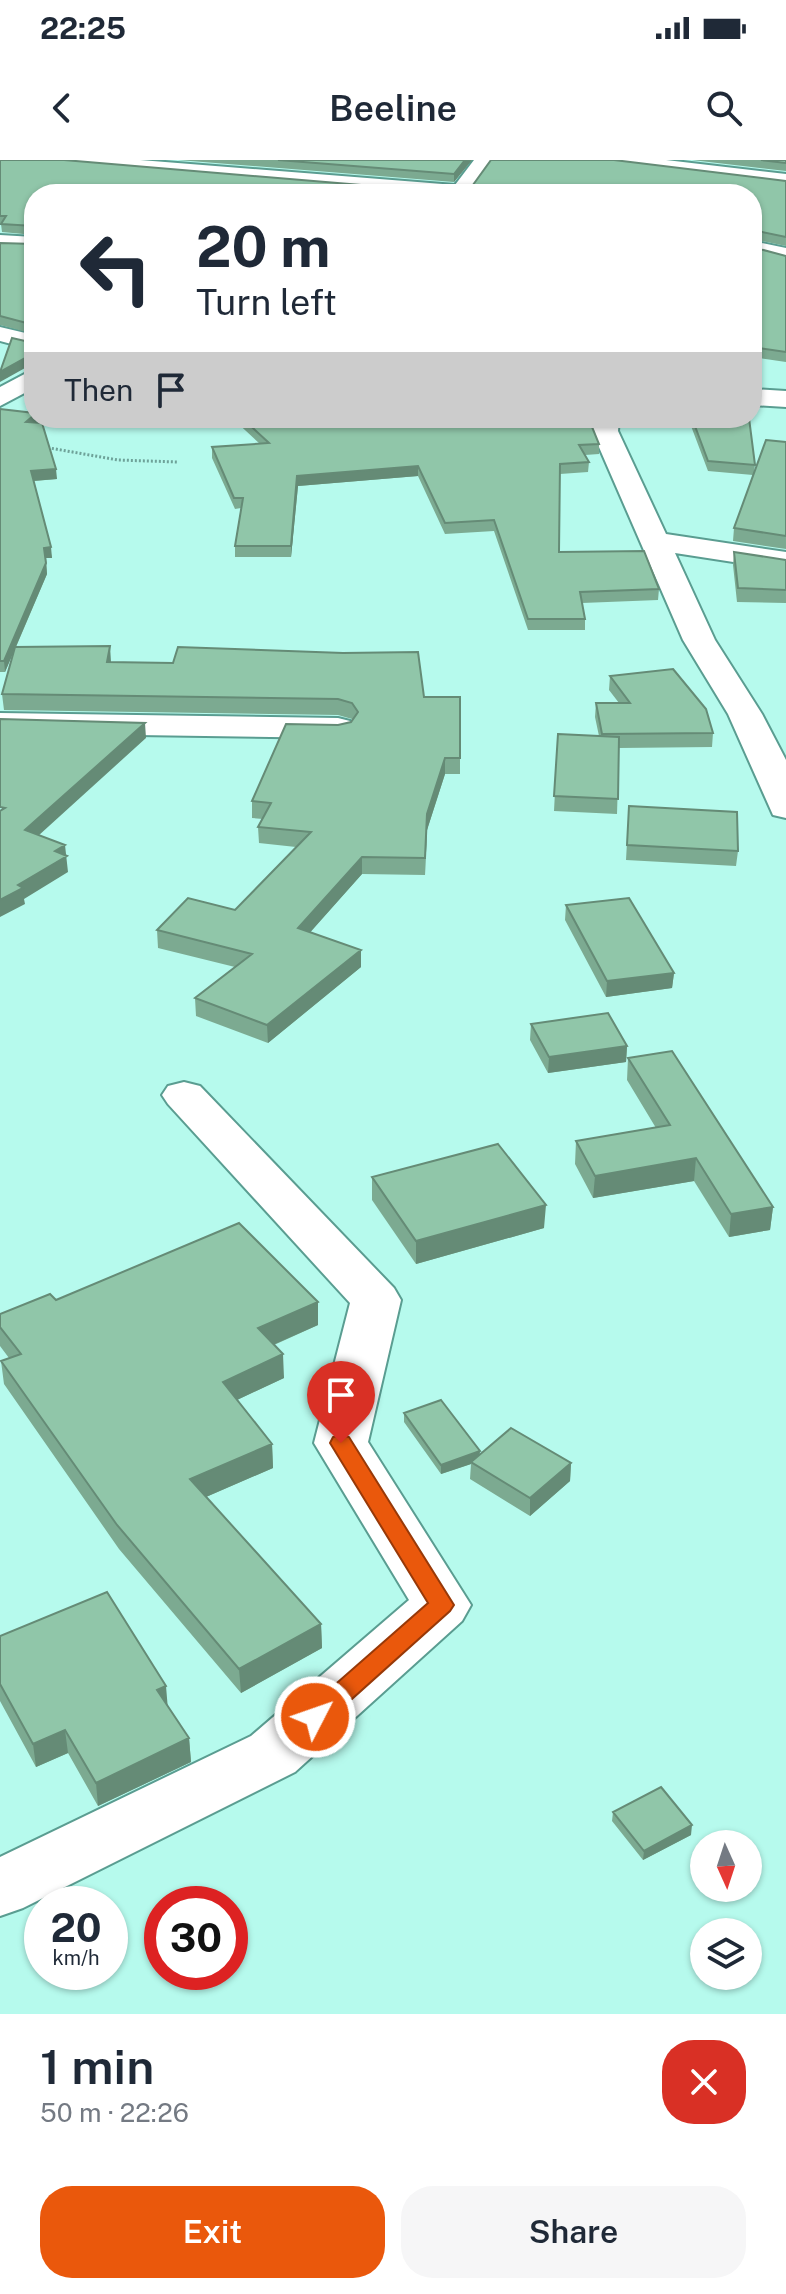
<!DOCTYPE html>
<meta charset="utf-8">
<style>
body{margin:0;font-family:"Public Sans",sans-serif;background:#f6f6f7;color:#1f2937;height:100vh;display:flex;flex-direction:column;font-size:30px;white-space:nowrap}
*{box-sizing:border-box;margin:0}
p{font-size:26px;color:#747a83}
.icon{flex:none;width:44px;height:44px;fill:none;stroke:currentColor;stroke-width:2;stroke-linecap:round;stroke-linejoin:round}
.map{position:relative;height:1854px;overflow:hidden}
.drawer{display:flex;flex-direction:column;background:#fff;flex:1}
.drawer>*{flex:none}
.guide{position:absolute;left:24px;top:24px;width:738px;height:244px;border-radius:32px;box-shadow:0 2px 6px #0004;background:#fff;color:#1f2937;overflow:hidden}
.needle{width:52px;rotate:177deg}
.tools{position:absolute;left:690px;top:1670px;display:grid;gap:16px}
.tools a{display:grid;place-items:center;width:72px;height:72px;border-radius:50%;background:#fff;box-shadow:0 2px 6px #0004;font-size:40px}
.speed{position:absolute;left:24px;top:1726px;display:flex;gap:16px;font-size:40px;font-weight:700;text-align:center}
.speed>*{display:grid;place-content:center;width:104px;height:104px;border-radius:50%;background:#fff;box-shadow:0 2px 6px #0004;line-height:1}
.speed small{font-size:20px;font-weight:400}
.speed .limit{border:12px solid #d22;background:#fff;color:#111}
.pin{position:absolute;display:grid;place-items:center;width:68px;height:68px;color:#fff;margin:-82px -34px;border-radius:50% 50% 50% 0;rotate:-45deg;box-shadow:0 0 8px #0007}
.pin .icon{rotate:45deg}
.me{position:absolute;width:88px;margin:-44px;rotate:49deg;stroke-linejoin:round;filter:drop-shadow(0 0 6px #0008)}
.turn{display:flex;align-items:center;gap:28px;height:168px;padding:0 40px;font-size:36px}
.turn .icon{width:104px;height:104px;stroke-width:2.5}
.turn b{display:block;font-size:56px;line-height:68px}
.then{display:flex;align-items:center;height:76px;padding:0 40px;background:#0003;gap:16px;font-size:30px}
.round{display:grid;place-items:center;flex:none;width:84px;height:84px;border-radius:32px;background:#f6f6f7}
.head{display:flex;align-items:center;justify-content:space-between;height:136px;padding:0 40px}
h1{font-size:48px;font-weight:600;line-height:60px}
.primary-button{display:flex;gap:16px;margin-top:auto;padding:16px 40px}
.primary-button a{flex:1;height:92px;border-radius:32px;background:#ea580c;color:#fff;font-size:32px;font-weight:600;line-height:92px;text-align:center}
.primary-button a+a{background:#f6f6f7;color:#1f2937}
.status{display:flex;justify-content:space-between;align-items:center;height:56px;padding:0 40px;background:#fff;direction:ltr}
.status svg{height:22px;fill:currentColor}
header{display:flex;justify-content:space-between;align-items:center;height:104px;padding:0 40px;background:#fff;font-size:36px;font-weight:600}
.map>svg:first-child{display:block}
</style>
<div class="status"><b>22:25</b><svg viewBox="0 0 49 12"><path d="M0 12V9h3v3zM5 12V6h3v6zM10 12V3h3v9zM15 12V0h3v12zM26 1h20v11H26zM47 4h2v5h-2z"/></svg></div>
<header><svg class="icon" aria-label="back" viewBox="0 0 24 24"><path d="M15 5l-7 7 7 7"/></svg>Beeline<svg class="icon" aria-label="search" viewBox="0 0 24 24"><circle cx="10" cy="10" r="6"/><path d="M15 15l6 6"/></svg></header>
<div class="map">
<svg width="786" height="1854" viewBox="0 0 786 1854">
<rect width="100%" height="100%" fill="#b6faed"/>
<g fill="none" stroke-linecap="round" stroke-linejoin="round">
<g stroke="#5a9d91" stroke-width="4">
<path id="minor" d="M 56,0 L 140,0 L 455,25 L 474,0 L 494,0 L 470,34 L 409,34 L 66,6 Z
M 605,0 L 666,0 L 786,14 L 786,26 L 615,6 Z
M 0,75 L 34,77 L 34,91 L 0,89 Z
M 752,81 L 786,88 L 786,102 L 752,95 Z
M 0,167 L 34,175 L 34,190 L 0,181 Z
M 34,209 L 34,228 L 0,246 L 0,227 Z
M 752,229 L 786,231 L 786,247 L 752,245 Z
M 593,258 L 619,258 L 618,271 L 666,374 L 786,392 L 786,410 L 675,393 L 715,480 L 762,554 L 786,600 L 786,658 L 773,655 L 728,554 L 683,480 L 592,271 Z
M 0,553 L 338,558 L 350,561 L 355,568 L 350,575 L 338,578 L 0,573 Z
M 184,922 L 200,926 L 394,1128 L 401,1140 L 368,1282 L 471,1445 L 462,1461 L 295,1612 L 23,1748 L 0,1756 L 0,1697 L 251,1576 L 409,1440 L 314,1283 L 350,1143 L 168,944 L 162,935 L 168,926 Z"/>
</g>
<path stroke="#6ea299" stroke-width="3" stroke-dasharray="2 2" stroke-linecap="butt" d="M 44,287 L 118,300 L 178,302"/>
<use href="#minor" fill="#fff" fill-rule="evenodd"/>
</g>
<path fill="#7caa91" d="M 0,0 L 65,1 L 409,29 L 470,29 L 615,1 L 786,21 L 786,86 L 752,79 L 752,34 L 34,34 L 34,75 L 2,72 L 1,64 L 0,64 Z
M 178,0 L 472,0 L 454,22 Z
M 692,0 L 786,0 L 786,11 Z
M 0,83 L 34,84 L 34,174 L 0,165 Z
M 752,87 L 786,96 L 786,202 L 752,197 Z
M 0,249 L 37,263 L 57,319 L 34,321 L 52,398 L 46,398 L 47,414 L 16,487 L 111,502 L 424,537 L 460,537 L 460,614 L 445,614 L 427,670 L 425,715 L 362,714 L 310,772 L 361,790 L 361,807 L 268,883 L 196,856 L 195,838 L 235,807 L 158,788 L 157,770 L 235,750 L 296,687 L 259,683 L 258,667 L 263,659 L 252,658 L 252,641 L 338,565 L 351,562 L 352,559 L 338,555 L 4,550 L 2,534 L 14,491 L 5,512 L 0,512 Z
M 232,258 L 590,258 L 590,262 L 599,284 L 599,294 L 585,295 L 589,302 L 588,312 L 560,314 L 559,392 L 659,429 L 658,440 L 582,443 L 585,459 L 585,470 L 528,470 L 494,371 L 445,374 L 418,316 L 298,326 L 291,397 L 235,397 L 235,386 L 241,348 L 235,349 L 212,298 L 212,287 L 260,284 Z
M 688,258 L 749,258 L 755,305 L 754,312 L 786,282 L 786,389 L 733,381 L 734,368 L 753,315 L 708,311 Z
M 734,392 L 786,400 L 786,443 L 737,442 L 733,405 Z
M 610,516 L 713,573 L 712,587 L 619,588 L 617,654 L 554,651 L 558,574 L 599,576 L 595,557 L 596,543 L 619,543 L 609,530 Z
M 629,646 L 738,691 L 736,706 L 626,700 Z
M 566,745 L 674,813 L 672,828 L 606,837 L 565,760 Z
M 531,864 L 627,886 L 626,902 L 548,913 L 530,880 Z
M 628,898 L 773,1047 L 770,1070 L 729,1077 L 694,1021 L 593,1038 L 575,1004 L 576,981 L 656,968 L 627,920 Z
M 372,1017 L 544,1068 L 416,1104 L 372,1040 Z
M 56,1140 L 318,1142 L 318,1165 L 274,1185 L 284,1218 L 237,1240 L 272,1284 L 273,1308 L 206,1337 L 321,1464 L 322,1488 L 241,1533 L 119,1389 L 4,1224 L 1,1201 L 9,1198 L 0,1186 L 0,1154 Z
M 404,1253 L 480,1291 L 479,1295 L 571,1303 L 570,1321 L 530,1356 L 470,1319 L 471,1304 L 441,1314 L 404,1262 Z
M 0,1476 L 167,1545 L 189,1578 L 191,1602 L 98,1646 L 68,1593 L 36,1607 L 0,1541 Z
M 613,1652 L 691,1675 L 643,1700 L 612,1661 Z"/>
<path fill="#658b76" d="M 465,0 L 472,0 L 454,22 L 454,14 Z
M 34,193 L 34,203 L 0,222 L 0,212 Z
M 34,255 L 34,258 L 36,258 L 37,263 L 26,262 Z
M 418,306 L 418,316 L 298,326 L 291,397 L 291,386 L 297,316 Z
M 56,309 L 57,319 L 32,321 L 31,311 Z
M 51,387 L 52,398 L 45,398 L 44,388 Z
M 46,403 L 47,414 L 5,512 L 4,501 Z
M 110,486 L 111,502 L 108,518 L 107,502 Z
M 145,563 L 146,578 L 27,686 L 25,670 Z
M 445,598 L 445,614 L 427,670 L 425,715 L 427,654 Z
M 65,685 L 68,712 L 24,739 L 25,744 L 0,757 L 0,740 L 55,691 Z
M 362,697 L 362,714 L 299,785 L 298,768 Z
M 361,790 L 361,807 L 268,883 L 267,865 Z
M 674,813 L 672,828 L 606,837 L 607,821 Z
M 627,886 L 626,902 L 548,913 L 549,897 Z
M 696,998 L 694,1021 L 593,1038 L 595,1016 Z
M 546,1045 L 544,1068 L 416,1104 L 416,1081 Z
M 773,1047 L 770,1070 L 729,1077 L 731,1054 Z
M 318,1142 L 318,1165 L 259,1191 L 258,1168 Z
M 283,1194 L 284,1218 L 224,1246 L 223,1222 Z
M 272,1284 L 273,1308 L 192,1343 L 190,1319 Z
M 480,1291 L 479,1300 L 471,1302 L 471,1304 L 441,1314 L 441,1305 Z
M 571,1303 L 570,1321 L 530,1356 L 530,1338 Z
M 321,1464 L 322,1488 L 241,1533 L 239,1509 Z
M 166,1526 L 168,1550 L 157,1530 Z
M 65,1570 L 68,1593 L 36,1607 L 33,1584 Z
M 189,1578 L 191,1602 L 98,1646 L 96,1623 Z
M 692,1665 L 691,1675 L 643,1700 L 644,1691 Z"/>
<path fill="#90c6a9" stroke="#658b76" stroke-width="2" d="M 0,0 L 64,0 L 409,29 L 470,29 L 491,0 L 614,0 L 786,21 L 786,77 L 753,70 L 752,71 L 752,34 L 34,34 L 34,66 L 1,64 L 6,56 L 0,56 Z
M 278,0 L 465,0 L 454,14 Z
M 761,0 L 786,0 L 786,3 Z
M 0,83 L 34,84 L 34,165 L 0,156 Z
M 752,87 L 786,96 L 786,192 L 752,187 Z
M 12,178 L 34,183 L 34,193 L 0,212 Z
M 0,249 L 34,253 L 34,255 L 26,262 L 42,263 L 56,309 L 31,311 L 51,387 L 44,388 L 46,403 L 4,501 L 0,501 Z
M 242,258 L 590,258 L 590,262 L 599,284 L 579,285 L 589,302 L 560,304 L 559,392 L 644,391 L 659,429 L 580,432 L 585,459 L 528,459 L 494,360 L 445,363 L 418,306 L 297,316 L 291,386 L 235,386 L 243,338 L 234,338 L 212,287 L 269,283 Z
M 692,258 L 749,258 L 755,305 L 708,301 Z
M 766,280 L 786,282 L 786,376 L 734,368 Z
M 734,392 L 786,400 L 786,430 L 738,428 Z
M 110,486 L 107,502 L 173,503 L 178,487 L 343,493 L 418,492 L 424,537 L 460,537 L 460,598 L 445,598 L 427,654 L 425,698 L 362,697 L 298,768 L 361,790 L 267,865 L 195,838 L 252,794 L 157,770 L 188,738 L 235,750 L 311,672 L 258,667 L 271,643 L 252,641 L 286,564 L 338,565 L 351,562 L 358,552 L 352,543 L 338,539 L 2,534 L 15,487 Z
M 673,509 L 706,549 L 713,573 L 602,574 L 596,543 L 630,543 L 610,516 Z
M 0,559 L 145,563 L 25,670 L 65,685 L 55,691 L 67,696 L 18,725 L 23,728 L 0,740 L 0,651 L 5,648 L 0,647 Z
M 558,574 L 619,577 L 618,639 L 554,636 Z
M 629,646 L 737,652 L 738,691 L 627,685 Z
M 629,738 L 674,813 L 607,821 L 566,745 Z
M 608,853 L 627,886 L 549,897 L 531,864 Z
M 672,891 L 773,1047 L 731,1054 L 696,998 L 595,1016 L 576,981 L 670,965 L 628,898 Z
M 498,984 L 546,1045 L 416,1081 L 372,1017 Z
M 239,1063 L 318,1142 L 258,1168 L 283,1194 L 223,1222 L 272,1284 L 190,1319 L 321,1464 L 239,1509 L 117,1365 L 1,1201 L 21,1194 L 0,1167 L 0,1154 L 50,1134 L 56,1140 Z
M 441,1240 L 480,1291 L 441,1305 L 404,1253 Z
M 511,1268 L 571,1303 L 530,1338 L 471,1302 Z
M 107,1432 L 166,1526 L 157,1530 L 189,1578 L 96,1623 L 65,1570 L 33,1584 L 0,1524 L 0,1476 Z
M 661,1627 L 692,1665 L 644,1691 L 613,1652 Z"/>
<path fill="#ea580c" stroke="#983908" stroke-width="2" d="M 341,1275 L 349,1277 L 454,1445 L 450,1451 L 324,1564 L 315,1567 L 306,1564 L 303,1557 L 306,1550 L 428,1443 L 330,1283 L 333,1277 Z"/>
</svg>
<div class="tools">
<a><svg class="needle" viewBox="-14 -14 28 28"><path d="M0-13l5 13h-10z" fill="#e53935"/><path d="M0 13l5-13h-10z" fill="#747a83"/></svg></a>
<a><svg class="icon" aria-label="layers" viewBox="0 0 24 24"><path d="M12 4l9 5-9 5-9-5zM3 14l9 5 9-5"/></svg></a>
</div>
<div class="speed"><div>20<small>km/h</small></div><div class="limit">30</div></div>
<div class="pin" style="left:341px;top:1283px;background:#d93025"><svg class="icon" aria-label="arrive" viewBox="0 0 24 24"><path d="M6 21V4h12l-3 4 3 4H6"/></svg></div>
<svg class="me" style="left:315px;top:1557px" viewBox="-20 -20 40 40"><circle r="17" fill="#ea580c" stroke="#fff" stroke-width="3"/><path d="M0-11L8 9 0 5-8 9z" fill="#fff"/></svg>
<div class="guide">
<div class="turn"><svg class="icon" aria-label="left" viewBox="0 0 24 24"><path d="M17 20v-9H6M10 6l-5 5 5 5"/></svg><div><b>20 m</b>Turn left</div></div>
<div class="then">Then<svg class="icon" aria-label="arrive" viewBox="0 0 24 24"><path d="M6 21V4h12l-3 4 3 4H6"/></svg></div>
</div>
</div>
<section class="drawer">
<div class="head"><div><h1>1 min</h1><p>50 m · 22:26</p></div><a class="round" style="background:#d93025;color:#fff"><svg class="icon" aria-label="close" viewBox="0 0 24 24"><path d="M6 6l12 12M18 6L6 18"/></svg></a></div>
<div class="primary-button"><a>Exit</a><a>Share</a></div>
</section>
